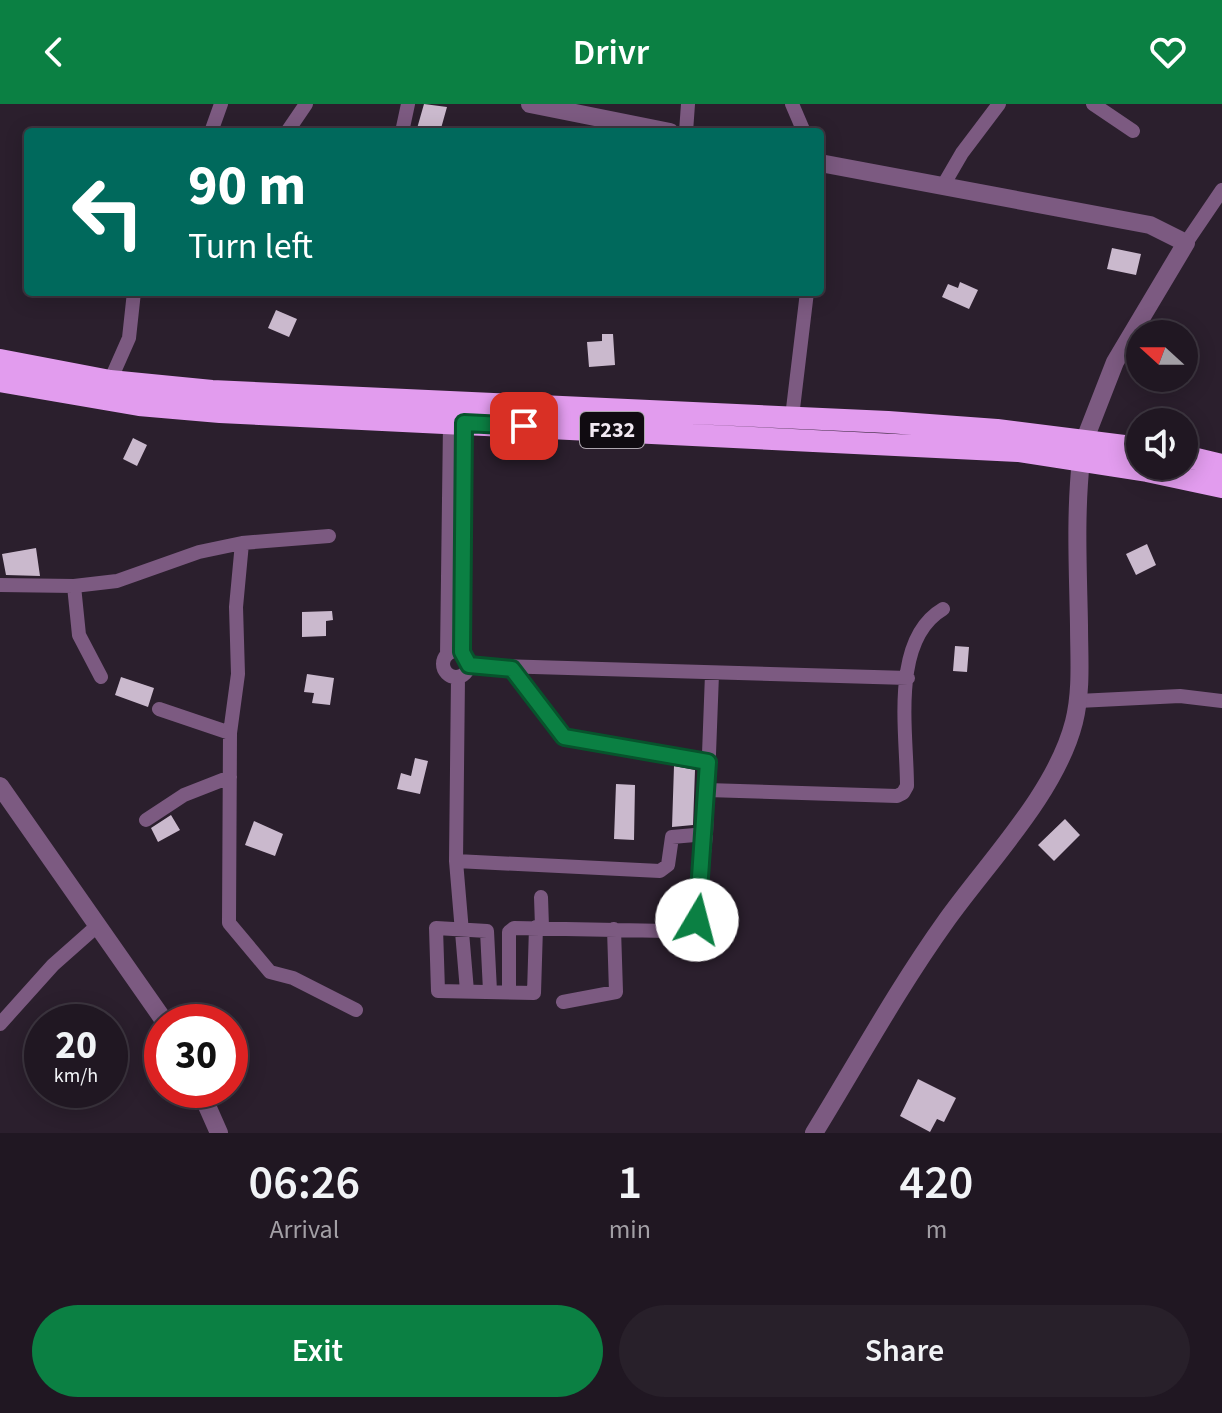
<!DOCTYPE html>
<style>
body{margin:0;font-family:"Source Sans 3",sans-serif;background:#28202a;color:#f1f3f6;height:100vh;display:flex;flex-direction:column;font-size:30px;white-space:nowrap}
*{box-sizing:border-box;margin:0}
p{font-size:26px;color:#a29fa5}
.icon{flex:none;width:44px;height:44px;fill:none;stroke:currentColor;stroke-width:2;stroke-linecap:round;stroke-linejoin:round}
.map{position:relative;height:1029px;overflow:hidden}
.sheet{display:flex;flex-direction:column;background:#201722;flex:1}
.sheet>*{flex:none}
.hud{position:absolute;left:24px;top:24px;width:800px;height:168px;border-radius:8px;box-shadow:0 4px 20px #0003,0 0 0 2px #3d3640;background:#00695c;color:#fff;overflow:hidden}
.needle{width:52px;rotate:291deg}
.fabs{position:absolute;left:1126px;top:216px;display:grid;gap:16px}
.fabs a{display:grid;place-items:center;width:72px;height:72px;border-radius:50%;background:#201722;box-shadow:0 4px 20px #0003,0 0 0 2px #3d3640;font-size:40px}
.speed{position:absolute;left:24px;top:900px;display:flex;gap:16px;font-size:40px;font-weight:700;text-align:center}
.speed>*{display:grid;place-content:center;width:104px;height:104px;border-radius:50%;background:#201722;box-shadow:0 4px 20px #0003,0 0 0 2px #3d3640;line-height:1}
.speed small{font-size:20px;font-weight:400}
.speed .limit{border:12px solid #d22;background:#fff;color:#111}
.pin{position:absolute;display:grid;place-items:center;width:68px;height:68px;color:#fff;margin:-34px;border-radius:16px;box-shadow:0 4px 12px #0006}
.me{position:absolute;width:88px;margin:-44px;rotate:8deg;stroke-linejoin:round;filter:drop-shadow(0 0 6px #0008)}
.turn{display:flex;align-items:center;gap:28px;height:168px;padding:0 32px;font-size:36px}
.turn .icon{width:104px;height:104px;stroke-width:2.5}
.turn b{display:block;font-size:56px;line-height:68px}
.eta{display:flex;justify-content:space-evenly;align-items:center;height:136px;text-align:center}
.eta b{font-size:48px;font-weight:600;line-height:56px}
.button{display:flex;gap:16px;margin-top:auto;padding:16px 32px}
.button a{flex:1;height:92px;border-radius:48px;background:#0b8043;color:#fff;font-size:32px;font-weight:600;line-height:92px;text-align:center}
.button a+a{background:#28202a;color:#f1f3f6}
header{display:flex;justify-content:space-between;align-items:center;height:104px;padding:0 32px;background:#0b8043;color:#fff;font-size:36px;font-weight:600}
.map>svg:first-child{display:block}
</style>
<header><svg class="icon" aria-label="back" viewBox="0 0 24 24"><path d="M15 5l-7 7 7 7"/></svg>Drivr<svg class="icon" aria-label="heart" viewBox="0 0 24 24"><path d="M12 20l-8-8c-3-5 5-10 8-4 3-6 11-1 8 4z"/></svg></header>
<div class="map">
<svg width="1222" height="1029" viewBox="0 0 1222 1029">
<rect width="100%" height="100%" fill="#2b1f2d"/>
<path fill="#cab9cd" d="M 424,0 L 447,3 L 440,28 L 416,28 Z
M 1112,144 L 1141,150 L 1136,171 L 1107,165 Z
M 960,178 L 978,186 L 969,205 L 942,193 L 948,180 L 958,184 Z
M 276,206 L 297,215 L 289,233 L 268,224 Z
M 602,230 L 613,230 L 615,261 L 589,263 L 587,238 L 602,237 Z
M 133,334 L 147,341 L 137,362 L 123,355 Z
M 1147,440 L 1156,461 L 1136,471 L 1126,450 Z
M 36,444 L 40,472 L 6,471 L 2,450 Z
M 332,507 L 333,516 L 326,517 L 326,532 L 302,533 L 302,508 Z
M 955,542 L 969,543 L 967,568 L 953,567 Z
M 307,570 L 334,574 L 330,601 L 312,599 L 314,589 L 304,588 Z
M 121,573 L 154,584 L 148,603 L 115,591 Z
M 415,654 L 428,657 L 420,690 L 397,685 L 401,669 L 411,672 Z
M 674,662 L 695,666 L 693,721 L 672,723 Z
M 616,680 L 635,681 L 634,736 L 614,735 Z
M 171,711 L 180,726 L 158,738 L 151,724 Z
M 1065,715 L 1080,731 L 1054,757 L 1038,741 Z
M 254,717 L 283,730 L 275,752 L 245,741 Z
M 918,975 L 956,994 L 944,1018 L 937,1015 L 930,1028 L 900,1012 Z"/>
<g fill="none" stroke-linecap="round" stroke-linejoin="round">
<path stroke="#7c5a81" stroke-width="14" d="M 792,0 L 804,28
M 1093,0 L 1133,27
M 211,28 L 221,0
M 287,28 L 306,0
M 402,28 L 408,0
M 686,28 L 688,0
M 944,80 L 962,49 L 999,0
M 1186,139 L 1222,86
M 110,277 L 129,234 L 134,188
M 792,313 L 807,188
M 242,439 L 236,503 L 238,570 L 230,629 L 229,819 L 270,868 L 293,874 L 356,906
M 0,481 L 74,482 L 117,477 L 199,448 L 242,439 L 329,432
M 74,482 L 79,531 L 101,573
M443 560a13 13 0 1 1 26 0a13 13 0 1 1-26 0Z
M 462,548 L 464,319
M 447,551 L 450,319
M 469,561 L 908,574
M 512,565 L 564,633 L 708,658
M 458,573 L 456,757 L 467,887
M 1078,597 L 1180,592 L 1222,597
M 159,605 L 230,629
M 707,686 L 897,692 L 903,689 L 907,682 C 907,629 890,536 943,505
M 146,716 L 184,691 L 230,673
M 456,757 L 660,767 L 668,761 L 672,733 L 706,730
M 541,793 L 542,823
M 490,887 L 487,827 L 436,824 L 438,887 L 534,889 L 536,823
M 509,888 L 509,828 L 514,824 L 668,827 L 688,823 L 697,816 L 706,730 L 712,570
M 563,898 L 616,888 L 614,825
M 0,920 L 53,861 L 97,822"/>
<path stroke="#7c5a81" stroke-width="18" d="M 530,0 L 670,28
M 820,59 L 1150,121 L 1186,139 L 1115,258 L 1085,335
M 0,682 L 165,918
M 200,986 L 219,1029
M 814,1029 C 857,959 898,884 946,817 C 988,758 1056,689 1074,618 C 1082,586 1079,553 1079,521 C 1078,466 1075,411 1081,356"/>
<path stroke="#e29cee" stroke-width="22" d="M 0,256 L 110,277 L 212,287 L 888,318 L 997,326 L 1140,344
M 0,277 L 139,301 L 220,308 L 1018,347 L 1147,367 L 1222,383
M 1184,352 L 1222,361"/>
</g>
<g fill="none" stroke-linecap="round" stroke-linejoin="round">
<g stroke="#07532c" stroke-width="20">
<path id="route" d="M 524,322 L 464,319 L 462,548 L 469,561 L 512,565 L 564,633 L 708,658 L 697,816"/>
</g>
<use href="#route" stroke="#0b8043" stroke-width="14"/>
</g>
<g text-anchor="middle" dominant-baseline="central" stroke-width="8" stroke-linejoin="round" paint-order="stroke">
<rect fill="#100b11" stroke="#aea6af" stroke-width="2" x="580" y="308" width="64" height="36" rx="6"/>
<g font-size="22" font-weight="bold" fill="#f2e9f3">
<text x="612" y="326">F232</text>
</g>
</g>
</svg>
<div class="fabs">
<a><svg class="needle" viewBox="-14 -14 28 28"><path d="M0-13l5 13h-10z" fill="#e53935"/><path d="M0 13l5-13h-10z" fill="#a29fa5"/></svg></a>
<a><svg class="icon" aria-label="sound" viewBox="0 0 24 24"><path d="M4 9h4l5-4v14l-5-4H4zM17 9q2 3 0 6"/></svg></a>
</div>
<div class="speed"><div>20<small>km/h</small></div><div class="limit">30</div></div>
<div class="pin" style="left:524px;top:322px;background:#d93025"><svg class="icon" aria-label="arrive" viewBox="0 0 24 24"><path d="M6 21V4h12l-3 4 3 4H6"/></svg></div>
<svg class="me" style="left:697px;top:816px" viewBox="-20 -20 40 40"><circle r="19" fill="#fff"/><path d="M0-13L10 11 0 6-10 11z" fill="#0b8043"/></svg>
<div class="hud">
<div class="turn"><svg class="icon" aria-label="left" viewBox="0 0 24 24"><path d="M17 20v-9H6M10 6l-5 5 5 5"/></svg><div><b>90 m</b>Turn left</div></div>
</div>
</div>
<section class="sheet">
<div class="eta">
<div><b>06:26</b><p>Arrival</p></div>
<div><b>1</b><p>min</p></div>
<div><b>420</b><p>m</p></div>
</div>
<div class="button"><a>Exit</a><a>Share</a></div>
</section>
